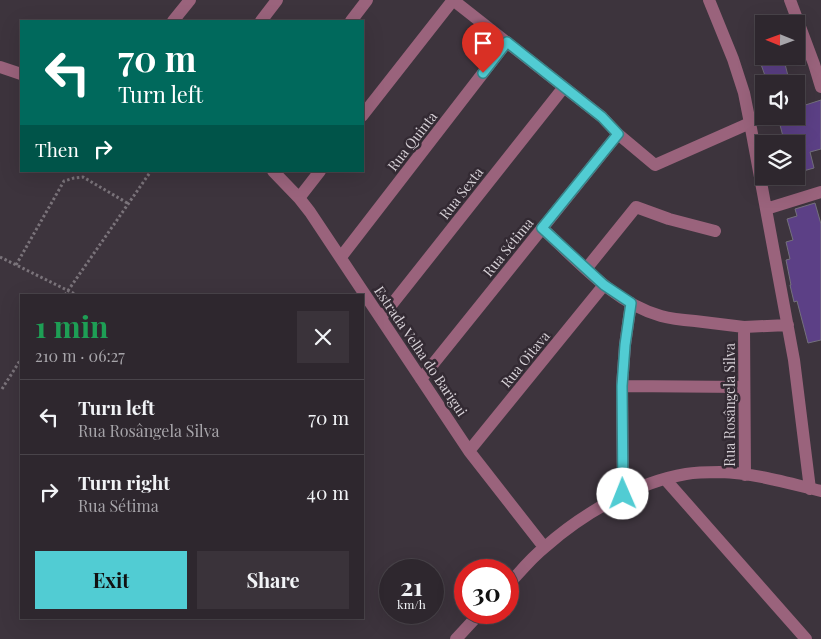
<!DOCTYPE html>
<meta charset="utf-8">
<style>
body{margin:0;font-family:"Playfair Display",serif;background:#3a333a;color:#f1f3f6;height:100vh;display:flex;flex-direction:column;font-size:19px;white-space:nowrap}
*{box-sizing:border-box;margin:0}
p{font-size:16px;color:#a7a5aa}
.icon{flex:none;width:28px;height:28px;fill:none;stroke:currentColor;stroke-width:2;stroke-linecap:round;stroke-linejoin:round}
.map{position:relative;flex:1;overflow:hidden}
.sheet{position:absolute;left:20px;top:294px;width:344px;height:325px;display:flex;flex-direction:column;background:#2e272e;border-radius:0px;box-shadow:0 5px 20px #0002,0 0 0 1px #49444a}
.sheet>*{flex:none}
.guide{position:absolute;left:20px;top:20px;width:344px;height:152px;border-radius:0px;box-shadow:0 5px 20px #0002,0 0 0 1px #49444a;background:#00695c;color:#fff;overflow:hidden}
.needle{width:32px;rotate:271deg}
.controls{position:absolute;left:755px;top:15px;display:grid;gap:10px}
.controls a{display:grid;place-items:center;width:50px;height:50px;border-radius:0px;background:#2e272e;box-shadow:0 5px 20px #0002,0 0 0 1px #49444a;font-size:25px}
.speed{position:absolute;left:379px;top:559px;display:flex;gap:10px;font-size:25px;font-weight:700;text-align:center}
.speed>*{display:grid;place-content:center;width:65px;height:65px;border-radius:50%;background:#2e272e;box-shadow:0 5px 20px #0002,0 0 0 1px #49444a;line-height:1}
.speed small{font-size:12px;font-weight:400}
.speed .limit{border:8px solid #d22;background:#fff;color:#111}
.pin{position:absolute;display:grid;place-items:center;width:42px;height:42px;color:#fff;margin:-51px -21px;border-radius:50% 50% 50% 0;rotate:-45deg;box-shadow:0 0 5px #0007}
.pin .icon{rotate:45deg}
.me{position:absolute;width:55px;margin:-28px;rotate:359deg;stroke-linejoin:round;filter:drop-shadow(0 0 4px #0008)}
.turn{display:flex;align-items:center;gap:18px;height:105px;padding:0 15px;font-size:22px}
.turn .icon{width:65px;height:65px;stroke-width:2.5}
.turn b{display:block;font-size:35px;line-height:42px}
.then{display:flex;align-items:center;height:48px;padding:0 15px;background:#0003;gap:10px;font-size:19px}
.round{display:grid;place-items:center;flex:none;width:52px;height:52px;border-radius:0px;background:#3a333a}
.headline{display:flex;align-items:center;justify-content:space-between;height:85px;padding:0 15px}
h1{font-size:30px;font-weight:700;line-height:38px;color:#1e9e55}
.button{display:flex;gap:10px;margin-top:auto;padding:10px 15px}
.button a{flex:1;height:58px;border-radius:0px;background:#51ccd3;color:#111;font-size:20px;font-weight:700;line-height:58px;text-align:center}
.button a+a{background:#3a333a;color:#f1f3f6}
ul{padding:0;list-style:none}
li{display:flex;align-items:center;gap:15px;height:75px;padding:0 15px;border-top:1px solid #49444a}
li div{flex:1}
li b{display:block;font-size:19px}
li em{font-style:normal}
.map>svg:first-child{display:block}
</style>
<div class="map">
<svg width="821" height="639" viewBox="0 0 821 639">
<rect width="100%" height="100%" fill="#3d343d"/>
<path fill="#5c4086" stroke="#74707d" d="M 758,56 L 783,56 L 790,84 L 768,84 Z
M 821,100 L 821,149 L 810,152 L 814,168 L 796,173 L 796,144 L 785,144 L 780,125 L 787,123 L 785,116 L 796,116 L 796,108 Z
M 815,203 L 821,224 L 821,340 L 808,343 L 797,301 L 794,302 L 790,285 L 791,285 L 786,260 L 790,259 L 786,242 L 793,240 L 787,219 L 797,216 L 795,209 Z"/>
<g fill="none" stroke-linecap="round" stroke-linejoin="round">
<path stroke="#7a737a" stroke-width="3" stroke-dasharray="2.5 2.5" stroke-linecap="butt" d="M 0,257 L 77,295
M 16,265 L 64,181 L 74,178 L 83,177 L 129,204
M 65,295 L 151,171
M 2,389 L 21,359"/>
<path stroke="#9a637c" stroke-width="12" d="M 709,0 L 733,59 L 744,93 L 750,123 L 794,360 L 810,489
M 790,0 L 814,64 L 821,87
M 173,21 L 190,0
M 261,21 L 277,0
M 351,21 L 367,0
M 0,67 L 21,74
M 362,116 L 453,0 L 602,117 L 618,134 L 655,165 L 750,123
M 273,171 L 299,198 L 310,212 L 469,451 L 544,547
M 299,198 L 320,171
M 766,209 L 821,192
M 542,228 C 577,260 614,303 661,316 C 672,319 683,320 695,321 C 711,323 727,325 744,327 L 745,475
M 341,257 L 507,42
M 586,269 L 636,207 L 669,219 L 715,231
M 381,318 L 564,87
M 744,327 L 788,325
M 421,379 L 618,134
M 622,386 L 744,387
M 469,451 L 604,285
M 665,479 L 806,639
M 623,494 L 622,386 L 625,345 L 631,303
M 508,585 C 520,572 531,558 545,547 C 582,514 637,482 686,474 C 697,472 709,472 720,472 C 754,473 788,483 821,491
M 456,639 L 481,612"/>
</g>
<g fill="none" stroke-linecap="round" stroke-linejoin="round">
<g stroke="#358589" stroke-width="12">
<path id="route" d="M 483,73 L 507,42 L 602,117 L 618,134 L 542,228 L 604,285 L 631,303 L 625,345 L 622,386 L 623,494"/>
</g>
<use href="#route" stroke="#51ccd3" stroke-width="9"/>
</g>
<g text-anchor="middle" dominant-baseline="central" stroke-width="5" stroke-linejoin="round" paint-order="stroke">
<g font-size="14" fill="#d6d0d6" stroke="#332a33">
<text transform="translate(412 141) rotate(-52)">Rua Quinta</text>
<text transform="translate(461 193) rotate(-52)">Rua Sexta</text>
<text transform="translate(508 247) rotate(-51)">Rua Sétima</text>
<text transform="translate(421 351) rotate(56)">Estrada Velha do Barigui</text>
<text transform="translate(525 359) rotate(-51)">Rua Oitava</text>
<text transform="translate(729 405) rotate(-90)">Rua Rosângela Silva</text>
</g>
</g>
</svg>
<div class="controls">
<a><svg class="needle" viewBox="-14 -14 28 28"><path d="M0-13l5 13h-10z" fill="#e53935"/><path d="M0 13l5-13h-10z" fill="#a7a5aa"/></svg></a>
<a><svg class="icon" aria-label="sound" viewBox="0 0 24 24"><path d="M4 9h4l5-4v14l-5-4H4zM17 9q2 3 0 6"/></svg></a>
<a><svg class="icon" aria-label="layers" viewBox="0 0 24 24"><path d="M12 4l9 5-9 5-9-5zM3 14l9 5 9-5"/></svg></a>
</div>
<div class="speed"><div>21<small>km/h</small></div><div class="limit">30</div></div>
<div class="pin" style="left:483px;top:73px;background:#d93025"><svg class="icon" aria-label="arrive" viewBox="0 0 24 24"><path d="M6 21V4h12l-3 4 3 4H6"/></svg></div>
<svg class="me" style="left:623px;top:494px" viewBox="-20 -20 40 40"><circle r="19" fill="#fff"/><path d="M0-13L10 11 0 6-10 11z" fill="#51ccd3"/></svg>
<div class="guide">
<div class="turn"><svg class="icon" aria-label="left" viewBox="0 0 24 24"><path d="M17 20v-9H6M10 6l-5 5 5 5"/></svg><div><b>70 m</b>Turn left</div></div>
<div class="then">Then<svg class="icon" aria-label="right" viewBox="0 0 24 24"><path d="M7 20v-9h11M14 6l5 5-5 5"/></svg></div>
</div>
<section class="sheet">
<div class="headline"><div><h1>1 min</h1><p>210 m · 06:27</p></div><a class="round"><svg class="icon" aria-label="close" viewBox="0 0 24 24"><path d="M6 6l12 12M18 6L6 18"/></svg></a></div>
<ul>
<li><svg class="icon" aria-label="left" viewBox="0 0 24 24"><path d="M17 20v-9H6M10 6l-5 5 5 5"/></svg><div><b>Turn left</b><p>Rua Rosângela Silva</p></div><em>70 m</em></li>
<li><svg class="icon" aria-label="right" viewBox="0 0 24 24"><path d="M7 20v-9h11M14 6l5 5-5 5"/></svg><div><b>Turn right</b><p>Rua Sétima</p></div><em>40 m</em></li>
</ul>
<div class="button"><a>Exit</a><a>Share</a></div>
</section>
</div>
